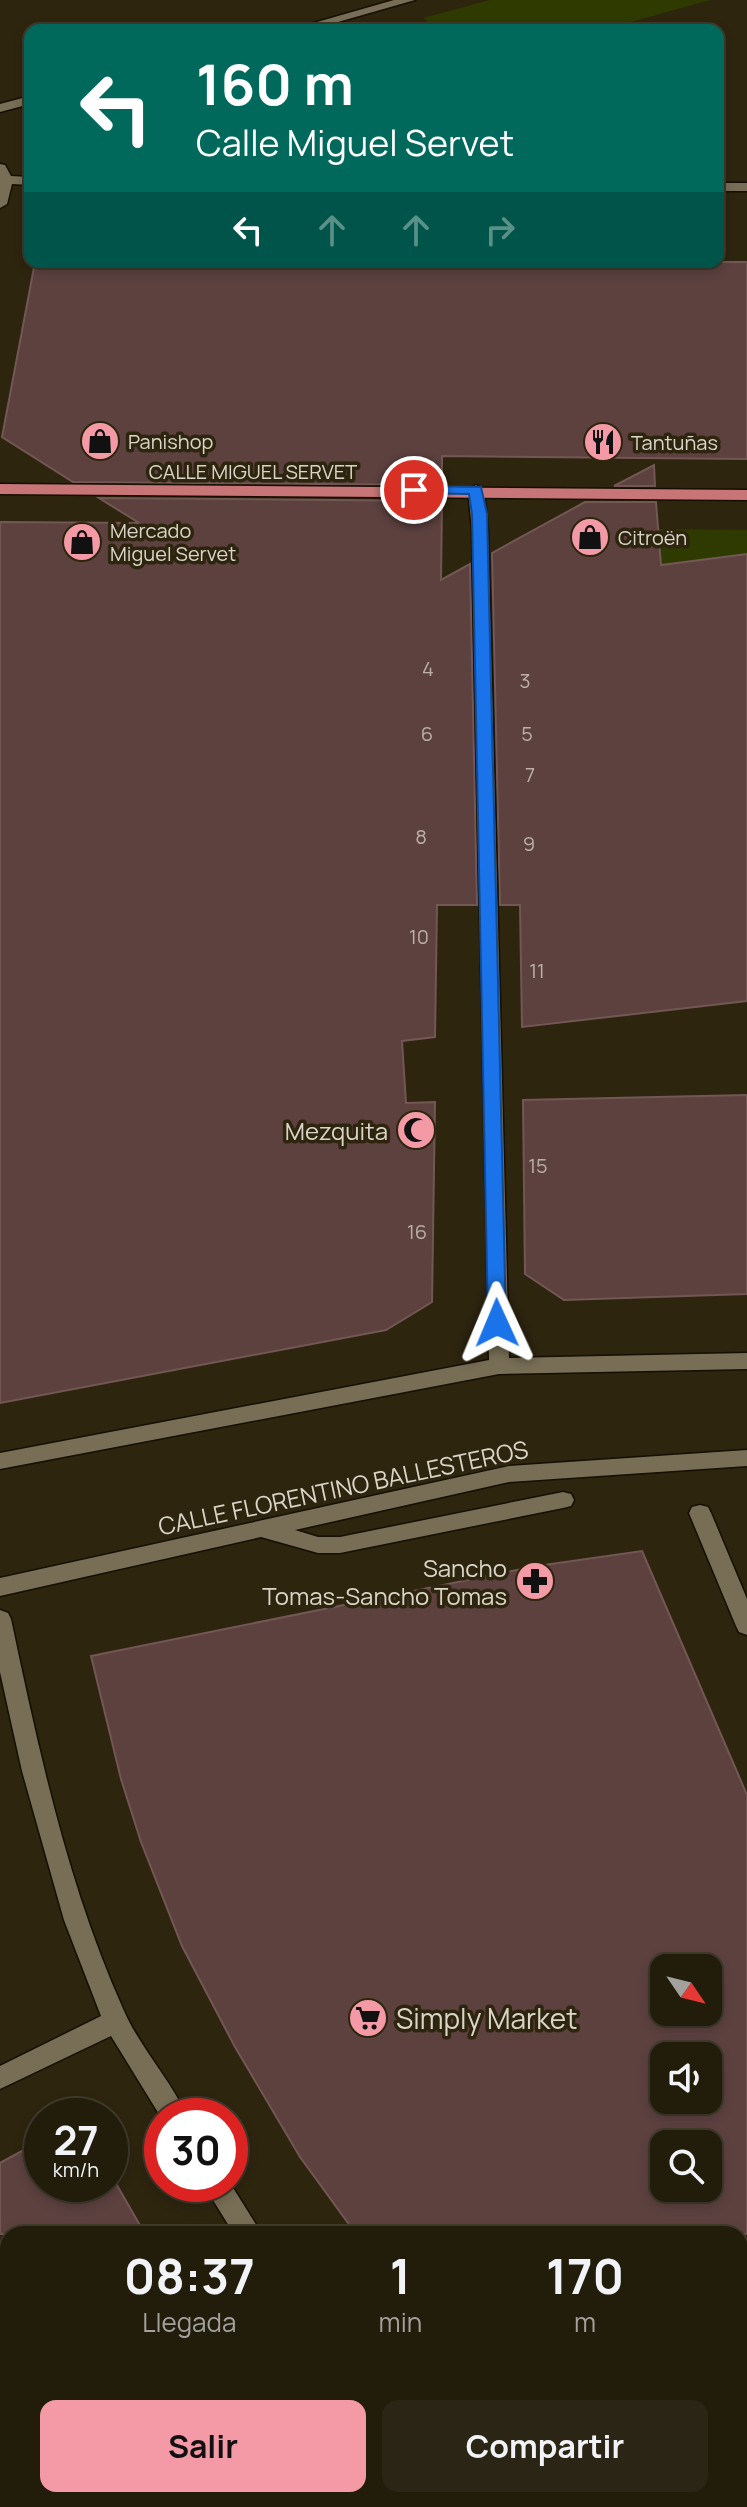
<!DOCTYPE html>
<html lang="es">
<meta charset="utf-8">
<style>
body{margin:0;font-family:Manrope,sans-serif;background:#2a2514;color:#f1f3f6;height:100vh;display:flex;flex-direction:column;font-size:30px;white-space:nowrap}
*{box-sizing:border-box;margin:0}
p{font-size:26px;color:#a2a19d}
.icon{flex:none;width:44px;height:44px;fill:none;stroke:currentColor;stroke-width:2;stroke-linecap:round;stroke-linejoin:round}
.map{position:relative;flex:1;overflow:hidden}
.drawer{position:absolute;left:0px;top:2226px;width:748px;height:282px;display:flex;flex-direction:column;background:#221c0b;border-radius:24px 24px 0 0;box-shadow:0 4px 12px #0003,0 0 0 2px #3f3a2c}
.drawer>*{flex:none}
.top-card{position:absolute;left:24px;top:24px;width:700px;height:244px;border-radius:16px;box-shadow:0 4px 12px #0003,0 0 0 2px #3f3a2c;background:#00695c;color:#fff;overflow:hidden}
.needle{width:52px;rotate:125deg}
.buttons{position:absolute;left:650px;top:1954px;display:grid;gap:16px}
.buttons a{display:grid;place-items:center;width:72px;height:72px;border-radius:16px;background:#221c0b;box-shadow:0 4px 12px #0003,0 0 0 2px #3f3a2c;font-size:40px}
.speed{position:absolute;left:24px;top:2098px;display:flex;gap:16px;font-size:40px;font-weight:700;text-align:center}
.speed>*{display:grid;place-content:center;width:104px;height:104px;border-radius:50%;background:#221c0b;box-shadow:0 4px 12px #0003,0 0 0 2px #3f3a2c;line-height:1}
.speed small{font-size:20px;font-weight:400}
.speed .limit{border:12px solid #d22;background:#fff;color:#111}
.pin{position:absolute;display:grid;place-items:center;width:68px;height:68px;color:#fff;margin:-34px;border:4px solid #fff;border-radius:50%;box-shadow:0 2px 8px #0007}
.me{position:absolute;width:88px;margin:-44px;rotate:359deg;stroke-linejoin:round;filter:drop-shadow(0 0 6px #0008)}
.turn{display:flex;align-items:center;gap:28px;height:168px;padding:0 40px;font-size:36px}
.turn .icon{width:104px;height:104px;stroke-width:2.5}
.turn b{display:block;font-size:56px;line-height:68px}
.lanes{display:flex;align-items:center;height:76px;padding:0 40px;background:#0003;justify-content:center;gap:40px;direction:ltr}
.lanes .off{opacity:.35}
.eta{display:flex;justify-content:space-evenly;align-items:center;height:136px;text-align:center}
.eta b{font-size:48px;font-weight:700;line-height:56px}
.action{display:flex;gap:16px;margin-top:auto;padding:16px 40px}
.action a{flex:1;height:92px;border-radius:16px;background:#f49aa6;color:#111;font-size:32px;font-weight:700;line-height:92px;text-align:center}
.action a+a{background:#2a2514;color:#f1f3f6}
.map>svg:first-child{display:block}
</style>
<div class="map">
<svg width="747" height="2507" viewBox="0 0 747 2507">
<rect width="100%" height="100%" fill="#2e250f"/>
<path fill="#2e3a00" d="M 490,0 L 710,0 L 602,30 L 438,30 L 423,18 Z
M 658,529 L 747,530 L 747,554 L 671,703 Z"/>
<path fill="#5c413f" stroke="#725754" stroke-width="2" fill-rule="evenodd" d="M 35,262 L 747,262 L 747,459 L 442,456 L 442,485 L 73,482 L 2,437 Z
M 654,465 L 655,486 L 614,486 Z
M 99,498 L 442,501 L 441,580 L 470,564 L 477,905 L 437,905 L 435,1037 L 402,1041 L 406,1103 L 435,1102 L 432,1302 L 386,1330 L 0,1403 L 0,522 L 139,523 Z
M 585,502 L 656,502 L 661,565 L 747,554 L 747,1001 L 522,1027 L 520,905 L 500,905 L 492,553 Z
M 747,1095 L 747,1294 L 564,1300 L 525,1274 L 523,1100 Z
M 642,1551 L 747,1795 L 747,2234 L 356,2234 L 300,2157 L 235,2047 L 182,1946 L 141,1842 L 121,1779 L 91,1656 L 537,1566 ZM 664,1968 L 708,1968 L 708,2012 L 664,2012 ZM 664,2056 L 708,2056 L 708,2100 L 664,2100 ZM 664,2144 L 708,2144 L 708,2188 L 664,2188 Z
M 42,2140 L 42,2184 L 110,2184 L 110,2173 L 145,2234 L 0,2234 L 0,2163 Z"/>
<g fill="none" stroke-linecap="round" stroke-linejoin="round">
<g stroke="#160e00" stroke-width="3">
<path id="minor" d="M 394,0 L 415,0 L 310,30 L 289,30 Z
M 30,96 L 30,104 L 0,112 L 0,104 Z
M 0,164 L 5,165 L 11,176 L 30,177 L 30,185 L 12,184 L 7,204 L 0,208 Z
M 718,183 L 747,183 L 747,191 L 718,191 Z
M 476,485 L 484,490 L 488,530 L 509,1358 L 747,1353 L 747,1369 L 499,1374 L 0,1469 L 0,1453 L 489,1360 L 472,530 L 468,490 Z
M 747,1450 L 747,1466 L 509,1482 L 295,1530 L 318,1537 L 340,1537 L 563,1492 L 571,1494 L 574,1500 L 571,1506 L 563,1508 L 340,1553 L 318,1553 L 261,1537 L 0,1596 L 0,1578 L 509,1466 Z
M 700,1505 L 708,1507 L 711,1513 L 747,1599 L 747,1635 L 739,1632 L 736,1626 L 689,1513 L 692,1507 Z
M 0,1610 L 8,1613 L 11,1619 C 39,1752 68,1887 124,2011 C 141,2049 170,2079 187,2116 L 162,2116 L 162,2119 L 111,2036 L 0,2089 L 0,2066 L 101,2016 L 64,1920 L 22,1771 L 0,1672 Z
M 230,2183 L 262,2234 L 234,2234 L 203,2184 Z
M 747,2404 L 747,2435 L 740,2438 L 740,2407 Z
M 455,2500 L 487,2500 L 490,2507 L 458,2507 Z
M 661,2500 L 692,2500 L 689,2507 L 658,2507 Z"/>
</g>
<g stroke="#160e00" stroke-width="3">
<path id="major" d="M 0,484 L 747,490 L 747,500 L 0,494 Z"/>
</g>
<use href="#minor" fill="#786e56" fill-rule="evenodd"/>
<use href="#major" fill="#c77576" fill-rule="evenodd"/>
</g>
<path fill="#1a73e8" stroke="#114b97" stroke-width="2" d="M 414,486 L 481,487 L 487,514 L 506,1323 L 497,1330 L 488,1323 L 472,514 L 469,494 L 409,493 L 407,490 Z"/>
<defs>
<g id="shop-disc" transform="scale(2)"><circle r="9.5" fill="#f49aa6" stroke="#2e250f"/><path d="M-5-2.5h2.3a2.7 3.5 0 0 1 5.4 0H5L5.5 6h-11ZM-1.5-2.5h3a1.5 2.3 0 0 0-3 0Z" fill="#111"/></g>
<g id="restaurant-disc" transform="scale(2)"><circle r="9.5" fill="#f49aa6" stroke="#2e250f"/><path d="M-5-6h1v4h1v-4h1v4h1v-4h1v5L-1.5 .5V6h-2V.5L-5-1ZM5-6V6H3V1.5H1.5Q1.5-4 5-6Z" fill="#111"/></g>
<g id="mosque-disc" transform="scale(2)"><circle r="9.5" fill="#f49aa6" stroke="#2e250f"/><path d="M3.5-4.9A6 6 0 1 0 3.5 4.9A5 5 0 1 1 3.5-4.9Z" fill="#111"/></g>
<g id="pharmacy-disc" transform="scale(2)"><circle r="9.5" fill="#f49aa6" stroke="#2e250f"/><path d="M-2-6h4v4h4v4h-4v4h-4v-4h-4v-4h4Z" fill="#111"/></g>
<g id="supermarket-disc" transform="scale(2)"><circle r="9.5" fill="#f49aa6" stroke="#2e250f"/><path d="M-6-5.5h2.5l.6 2H6L4.5 2H-2.5L-4.4-4H-6ZM-1.5 3.2a1.3 1.3 0 1 0 .1 0ZM3 3.2a1.3 1.3 0 1 0 .1 0Z" fill="#111"/></g>
</defs>
<g fill-rule="evenodd">
<use href="#shop-disc" x="100" y="441"/>
<use href="#restaurant-disc" x="603" y="442"/>
<use href="#shop-disc" x="590" y="537"/>
<use href="#shop-disc" x="82" y="542"/>
<use href="#mosque-disc" x="416" y="1130"/>
<use href="#pharmacy-disc" x="535" y="1581"/>
<use href="#supermarket-disc" x="368" y="2018"/>
</g>
<g text-anchor="middle" dominant-baseline="central" stroke-width="7" stroke-linejoin="round" paint-order="stroke">
<g font-size="20" fill="#dad5c8" stroke="#2e250f" text-anchor="start">
<text x="128" y="441">Panishop</text>
<text x="631" y="442">Tantuñas</text>
<text x="110" y="530">Mercado<tspan x="110" dy="23">Miguel Servet</tspan></text>
<text x="618" y="537">Citroën</text>
</g>
<g font-size="20" fill="#dad5c8" stroke="#2e250f">
<text x="253" y="471">CALLE MIGUEL SERVET</text>
</g>
<g font-size="20" fill="#bab0a6">
<text x="428" y="668">4</text>
<text x="525" y="680">3</text>
<text x="427" y="733">6</text>
<text x="527" y="733">5</text>
<text x="530" y="774">7</text>
<text x="421" y="836">8</text>
<text x="529" y="843">9</text>
<text x="419" y="936">10</text>
<text x="537" y="970">11</text>
<text x="538" y="1165">15</text>
<text x="417" y="1231">16</text>
</g>
<g font-size="24" fill="#dad5c8" stroke="#2e250f" text-anchor="end">
<text x="388" y="1130">Mezquita</text>
<text x="507" y="1567">Sancho<tspan x="507" dy="28">Tomas-Sancho Tomas</tspan></text>
</g>
<g font-size="24" fill="#dad5c8" stroke="#2e250f">
<text transform="translate(343 1487) rotate(-12)">CALLE FLORENTINO BALLESTEROS</text>
</g>
<g font-size="28" fill="#dad5c8" stroke="#2e250f" text-anchor="start">
<text x="396" y="2018">Simply Market</text>
</g>
</g>
</svg>
<div class="buttons">
<a><svg class="needle" viewBox="-14 -14 28 28"><path d="M0-13l5 13h-10z" fill="#e53935"/><path d="M0 13l5-13h-10z" fill="#a2a19d"/></svg></a>
<a><svg class="icon" aria-label="sound" viewBox="0 0 24 24"><path d="M4 9h4l5-4v14l-5-4H4zM17 9q2 3 0 6"/></svg></a>
<a><svg class="icon" aria-label="search" viewBox="0 0 24 24"><circle cx="10" cy="10" r="6"/><path d="M15 15l6 6"/></svg></a>
</div>
<div class="speed"><div>27<small>km/h</small></div><div class="limit">30</div></div>
<div class="pin" style="left:414px;top:490px;background:#d93025"><svg class="icon" aria-label="arrive" viewBox="0 0 24 24"><path d="M6 21V4h12l-3 4 3 4H6"/></svg></div>
<svg class="me" style="left:497px;top:1323px" viewBox="-20 -20 40 40"><path d="M0-17L14 15 0 8-14 15z" fill="#1a73e8" stroke="#fff" stroke-width="4"/></svg>
<div class="top-card">
<div class="turn"><svg class="icon" aria-label="left" viewBox="0 0 24 24"><path d="M17 20v-9H6M10 6l-5 5 5 5"/></svg><div><b>160 m</b>Calle Miguel Servet</div></div>
<div class="lanes"><svg class="icon" aria-label="left" viewBox="0 0 24 24"><path d="M17 20v-9H6M10 6l-5 5 5 5"/></svg><svg class="icon off" aria-label="ahead" viewBox="0 0 24 24"><path d="M12 20V5M6 11l6-6 6 6"/></svg><svg class="icon off" aria-label="ahead" viewBox="0 0 24 24"><path d="M12 20V5M6 11l6-6 6 6"/></svg><svg class="icon off" aria-label="right" viewBox="0 0 24 24"><path d="M7 20v-9h11M14 6l5 5-5 5"/></svg></div>
</div>
<section class="drawer">
<div class="eta">
<div><b>08:37</b><p>Llegada</p></div>
<div><b>1</b><p>min</p></div>
<div><b>170</b><p>m</p></div>
</div>
<div class="action"><a>Salir</a><a>Compartir</a></div>
</section>
</div>
